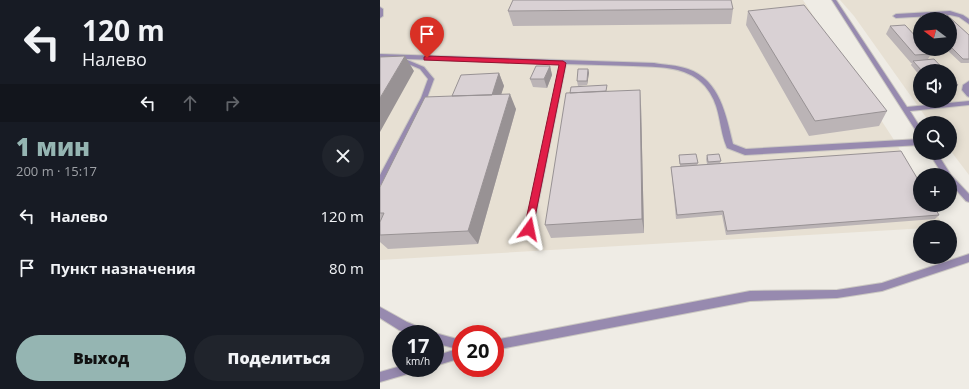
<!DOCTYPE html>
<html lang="ru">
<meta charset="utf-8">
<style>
body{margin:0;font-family:"Open Sans",sans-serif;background:#20242c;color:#f1f3f6;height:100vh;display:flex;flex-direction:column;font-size:15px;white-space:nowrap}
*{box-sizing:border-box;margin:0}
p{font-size:13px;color:#9ea1a6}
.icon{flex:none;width:22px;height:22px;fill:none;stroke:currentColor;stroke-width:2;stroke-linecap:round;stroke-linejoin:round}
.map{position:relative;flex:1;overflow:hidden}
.panel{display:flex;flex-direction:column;background:#171b24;width:380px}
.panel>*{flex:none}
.hud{background:#171b24;color:#f1f3f6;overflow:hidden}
.needle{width:26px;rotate:286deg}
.buttons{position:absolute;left:533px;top:12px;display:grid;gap:8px}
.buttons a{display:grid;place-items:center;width:44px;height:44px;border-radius:50%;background:#171b24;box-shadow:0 2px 10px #0003;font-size:20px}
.speed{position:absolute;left:12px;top:325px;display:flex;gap:8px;font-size:20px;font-weight:700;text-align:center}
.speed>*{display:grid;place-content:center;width:52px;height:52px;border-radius:50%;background:#171b24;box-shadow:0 2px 10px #0003;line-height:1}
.speed small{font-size:10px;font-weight:400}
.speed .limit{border:6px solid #d22;background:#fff;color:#111}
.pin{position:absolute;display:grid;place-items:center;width:34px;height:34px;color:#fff;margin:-41px -17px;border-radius:50% 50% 50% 0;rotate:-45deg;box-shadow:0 0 4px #0007}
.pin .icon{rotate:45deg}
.me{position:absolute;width:44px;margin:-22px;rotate:12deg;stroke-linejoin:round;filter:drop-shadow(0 0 3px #0008)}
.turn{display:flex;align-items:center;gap:14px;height:84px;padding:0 16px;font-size:18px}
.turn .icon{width:52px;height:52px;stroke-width:2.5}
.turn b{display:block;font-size:28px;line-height:34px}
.lanes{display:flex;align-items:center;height:38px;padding:0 16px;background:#0003;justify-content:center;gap:20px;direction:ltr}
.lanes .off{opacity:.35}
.round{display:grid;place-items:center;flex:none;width:42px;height:42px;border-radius:21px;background:#20242c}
.summary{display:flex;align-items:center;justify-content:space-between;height:68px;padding:0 16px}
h1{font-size:24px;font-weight:800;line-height:30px;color:#95b5b2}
.primary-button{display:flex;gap:8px;margin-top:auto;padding:8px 16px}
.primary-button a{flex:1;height:46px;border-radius:24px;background:#95b5b2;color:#111;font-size:16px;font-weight:800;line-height:46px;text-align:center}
.primary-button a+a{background:#20242c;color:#f1f3f6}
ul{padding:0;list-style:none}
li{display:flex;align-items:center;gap:12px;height:52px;padding:0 16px}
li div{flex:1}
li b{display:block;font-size:15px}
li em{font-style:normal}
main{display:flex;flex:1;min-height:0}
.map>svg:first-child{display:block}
</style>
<main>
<section class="panel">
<div class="hud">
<div class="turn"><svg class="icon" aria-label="left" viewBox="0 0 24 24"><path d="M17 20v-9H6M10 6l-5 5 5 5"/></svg><div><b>120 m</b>Налево</div></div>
<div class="lanes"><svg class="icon" aria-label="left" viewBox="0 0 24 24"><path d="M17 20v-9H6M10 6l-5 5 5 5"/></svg><svg class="icon off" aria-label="ahead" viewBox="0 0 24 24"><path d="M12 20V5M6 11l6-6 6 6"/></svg><svg class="icon off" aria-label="right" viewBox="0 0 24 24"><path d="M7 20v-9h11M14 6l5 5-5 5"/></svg></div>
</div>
<div class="summary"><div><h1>1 мин</h1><p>200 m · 15:17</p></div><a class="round"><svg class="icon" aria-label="close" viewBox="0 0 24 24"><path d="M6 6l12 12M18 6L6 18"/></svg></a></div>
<ul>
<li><svg class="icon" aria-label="left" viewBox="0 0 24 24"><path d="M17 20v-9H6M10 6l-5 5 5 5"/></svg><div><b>Налево</b></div><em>120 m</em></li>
<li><svg class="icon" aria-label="arrive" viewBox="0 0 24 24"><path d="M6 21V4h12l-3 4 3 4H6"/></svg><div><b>Пункт назначения</b></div><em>80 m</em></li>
</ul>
<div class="primary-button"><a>Выход</a><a>Поделиться</a></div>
</section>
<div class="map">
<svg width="589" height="389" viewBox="0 0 589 389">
<rect width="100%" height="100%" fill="#efece5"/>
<path fill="#e7e0d3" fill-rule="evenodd" d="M 0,0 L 423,0 L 516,143 L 540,185 L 540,205 L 551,205 L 564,227 L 0,260 Z
M 460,0 L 589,0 L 589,175 L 570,150 L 570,123 L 550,123 L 474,16 ZM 540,19 L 570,19 L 570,49 L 540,49 ZM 540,71 L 570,71 L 570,101 L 540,101 Z"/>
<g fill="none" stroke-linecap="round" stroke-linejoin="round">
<g stroke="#cbc8c2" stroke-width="2">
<path id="service" d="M 452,0 L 456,0 L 527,107 L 589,101 L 589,105 L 530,111 L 540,127 L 540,134 L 538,134 Z
M 0,7 L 3,9 L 3,16 L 0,18 Z
M 570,11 L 583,15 L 589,19 L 589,24 L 579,17 L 570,15 L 516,18 L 513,16 L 516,14 Z
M 0,54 L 274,63 C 285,65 297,65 308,69 C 340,80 346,115 353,144 L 366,149 L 540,139 L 540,145 L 365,155 L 347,148 C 339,130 341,110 330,93 C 324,83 315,76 304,72 C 288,66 270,67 253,66 C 231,65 208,65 186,64 L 153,229 L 152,232 L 149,233 L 146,232 L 145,229 L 180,64 L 25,59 L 44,67 L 54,79 L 47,98 L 3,184 L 0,185 L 0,175 L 41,98 L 48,79 L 40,69 L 19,60 L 18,58 L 0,58 Z
M 589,81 L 589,97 L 587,96 L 582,90 L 583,85 Z
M 549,153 L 557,153 L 571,175 L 589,194 L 589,202 L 586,201 L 570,183 L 570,175 L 563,175 Z
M 589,254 L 589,262 L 502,291 L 457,298 L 370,301 L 115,350 L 115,340 L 370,291 L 457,290 L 502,283 Z
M 0,307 L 27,322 L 46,330 L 47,334 L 30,334 L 19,330 L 0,318 Z
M 55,333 L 81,340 L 81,358 L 55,366 L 55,356 L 77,349 L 55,343 L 55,334 L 52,334 Z
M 21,366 L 21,368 L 36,368 L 35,372 L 31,373 L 0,382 L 0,372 Z"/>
</g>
<use href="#service" fill="#978aaf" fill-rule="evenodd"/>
</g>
<path fill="#bbb4b6" d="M 353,9 L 351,24 L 133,26 L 128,11 Z
M 368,11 L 507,111 L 499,126 L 429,136 L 366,25 Z
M 566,14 L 589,35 L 589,63 L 581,63 L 566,49 L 570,49 L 570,19 L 540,19 L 540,23 L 538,20 L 540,16 Z
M 510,26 L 551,54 L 548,59 L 565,71 L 540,71 L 540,76 L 531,65 L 532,63 L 531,63 L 506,34 Z
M 170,66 L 172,75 L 167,88 L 153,87 L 150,79 Z
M 208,69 L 209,73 L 207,85 L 198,86 L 197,81 Z
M 119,73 L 124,86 L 121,94 L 136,109 L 98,244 L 8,249 L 0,242 L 0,187 L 72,96 Z
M 570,76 L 578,85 L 576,89 L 570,90 Z
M 228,91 L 261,105 L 264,233 L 171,238 L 165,225 Z
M 299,155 L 318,163 L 317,165 L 327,164 L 326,159 L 327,155 L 341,161 L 340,163 L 559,215 L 555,219 L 346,235 L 342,215 L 296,219 L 291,167 L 300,166 Z"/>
<path fill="#989294" d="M 25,56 L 34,71 L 0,132 L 0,98 Z
M 170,66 L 172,75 L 167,88 L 164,79 Z
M 208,69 L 209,73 L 207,85 L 207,81 Z
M 119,73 L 124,86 L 116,110 L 111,98 Z
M 260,90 L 261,105 L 264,233 L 262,219 Z
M 130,94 L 136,109 L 98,244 L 88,231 Z"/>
<path fill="#d9d1d4" stroke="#989294" d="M 133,0 L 351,0 L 353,9 L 128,11 Z
M 424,5 L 507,111 L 435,121 L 368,11 Z
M 566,14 L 589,35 L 589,59 L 583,59 L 570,46 L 570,19 L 543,19 L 540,16 Z
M 525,25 L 540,41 L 540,49 L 547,49 L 551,54 L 535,55 L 510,26 Z
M 25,56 L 0,98 L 0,57 Z
M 554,59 L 565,71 L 542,71 L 533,61 Z
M 156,66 L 170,66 L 164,79 L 150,79 Z
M 198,69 L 208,69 L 207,81 L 197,81 Z
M 119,73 L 112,95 L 72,96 L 81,75 Z
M 570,76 L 578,85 L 570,86 Z
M 227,85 L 226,91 L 190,93 L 191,87 Z
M 260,90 L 262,219 L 165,225 L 186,93 Z
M 130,94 L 88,231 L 0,235 L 0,222 L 4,213 L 0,213 L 0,187 L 45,97 Z
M 521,151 L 540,183 L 540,205 L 553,205 L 559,215 L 347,231 L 343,211 L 297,215 L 291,167 Z
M 316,154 L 318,163 L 300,164 L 299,155 Z
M 339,154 L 341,161 L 328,162 L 327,155 Z"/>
<path fill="#e11d48" stroke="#92132f" d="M 47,56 L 183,61 L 186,63 L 152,232 L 146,232 L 144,229 L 179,65 L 44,60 L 44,57 Z"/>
</svg>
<div class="buttons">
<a><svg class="needle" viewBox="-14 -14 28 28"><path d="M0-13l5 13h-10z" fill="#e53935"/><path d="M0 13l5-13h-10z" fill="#9ea1a6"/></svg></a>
<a><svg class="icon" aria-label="sound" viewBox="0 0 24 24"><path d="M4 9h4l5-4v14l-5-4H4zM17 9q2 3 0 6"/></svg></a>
<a><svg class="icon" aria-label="search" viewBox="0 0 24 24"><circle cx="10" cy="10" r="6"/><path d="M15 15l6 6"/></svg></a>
<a>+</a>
<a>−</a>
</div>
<div class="speed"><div>17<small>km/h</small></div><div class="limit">20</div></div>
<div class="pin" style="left:47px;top:58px;background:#d93025"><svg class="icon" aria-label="arrive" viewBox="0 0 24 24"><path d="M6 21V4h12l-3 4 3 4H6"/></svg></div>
<svg class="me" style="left:149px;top:229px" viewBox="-20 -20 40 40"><path d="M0-17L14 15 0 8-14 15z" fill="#e11d48" stroke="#fff" stroke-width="4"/></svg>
</div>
</main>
